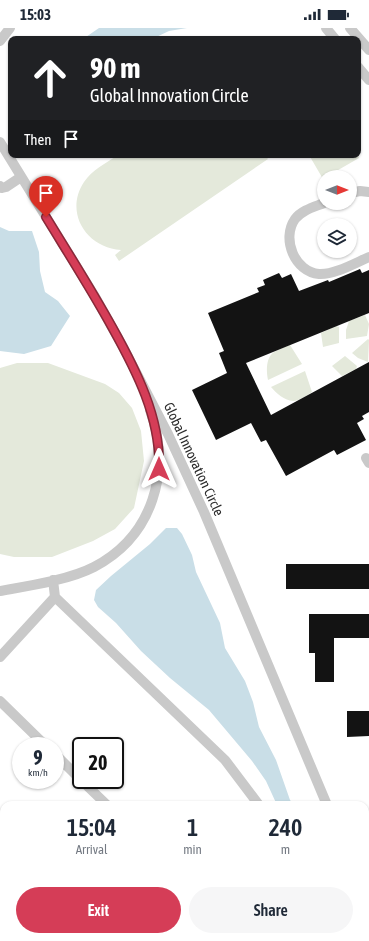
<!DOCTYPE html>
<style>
body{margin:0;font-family:"Asap Condensed",sans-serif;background:#f6f6f7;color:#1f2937;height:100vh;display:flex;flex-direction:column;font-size:15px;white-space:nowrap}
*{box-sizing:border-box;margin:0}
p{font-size:13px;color:#747a83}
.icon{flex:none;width:22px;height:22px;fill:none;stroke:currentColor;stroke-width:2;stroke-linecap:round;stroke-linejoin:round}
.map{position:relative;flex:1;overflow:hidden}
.sheet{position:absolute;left:0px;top:773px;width:369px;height:140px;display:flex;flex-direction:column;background:#fff;border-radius:12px 12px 0 0;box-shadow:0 1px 3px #0004}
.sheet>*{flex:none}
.top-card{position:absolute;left:8px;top:8px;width:353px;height:122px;border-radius:8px;box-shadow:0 1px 3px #0004;background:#202124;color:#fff;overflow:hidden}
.needle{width:26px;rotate:90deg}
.buttons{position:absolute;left:317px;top:142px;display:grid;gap:8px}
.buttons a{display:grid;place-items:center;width:40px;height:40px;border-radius:50%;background:#fff;box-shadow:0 1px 3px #0004;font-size:20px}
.speed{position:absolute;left:12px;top:709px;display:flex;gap:8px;font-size:20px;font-weight:700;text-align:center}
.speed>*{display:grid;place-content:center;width:52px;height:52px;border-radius:50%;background:#fff;box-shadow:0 1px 3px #0004;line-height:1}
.speed small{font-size:10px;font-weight:400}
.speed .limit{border:2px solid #111;border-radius:6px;background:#fff;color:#111}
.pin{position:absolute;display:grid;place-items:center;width:34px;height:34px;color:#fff;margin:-41px -17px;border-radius:50% 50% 50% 0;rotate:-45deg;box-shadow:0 0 4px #0007}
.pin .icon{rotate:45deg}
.me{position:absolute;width:44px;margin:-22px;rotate:0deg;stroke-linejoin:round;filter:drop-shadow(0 0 3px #0008)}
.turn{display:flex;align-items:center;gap:14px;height:84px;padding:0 16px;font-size:18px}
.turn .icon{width:52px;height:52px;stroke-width:2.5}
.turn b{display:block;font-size:28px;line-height:34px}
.then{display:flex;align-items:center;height:38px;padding:0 16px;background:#0003;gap:8px;font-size:15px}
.eta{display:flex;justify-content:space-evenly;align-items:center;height:68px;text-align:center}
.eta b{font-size:24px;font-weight:600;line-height:28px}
.primary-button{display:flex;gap:8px;margin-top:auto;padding:8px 16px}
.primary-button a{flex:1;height:46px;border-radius:24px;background:#d53d57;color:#fff;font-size:16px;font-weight:600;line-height:46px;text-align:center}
.primary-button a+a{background:#f6f6f7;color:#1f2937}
.status{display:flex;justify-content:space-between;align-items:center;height:28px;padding:0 20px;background:#fff;direction:ltr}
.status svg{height:11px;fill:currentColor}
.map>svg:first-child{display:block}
</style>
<div class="status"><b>15:03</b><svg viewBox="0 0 49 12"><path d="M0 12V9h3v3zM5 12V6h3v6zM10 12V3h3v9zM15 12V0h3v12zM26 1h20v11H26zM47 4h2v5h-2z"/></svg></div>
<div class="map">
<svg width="369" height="913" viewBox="0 0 369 913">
<rect width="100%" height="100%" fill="#fff"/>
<path fill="#e4e9db" d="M 118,127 L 258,127 L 258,129 L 260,127 L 265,127 L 268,131 L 119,233 L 115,227 L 121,222 C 86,220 64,184 84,154 C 92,142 106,135 118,127 Z
M 309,127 L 358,127 L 359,130 L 326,149 L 324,149 L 323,151 Z
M 365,287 L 369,296 L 367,308 L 346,311 L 346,302 L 349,293 Z
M 336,298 L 339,299 L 339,315 L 323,319 L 321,305 Z
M 368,311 L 369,312 L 368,334 L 358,330 L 352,325 Z
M 290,317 L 302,336 L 268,352 C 266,343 266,329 274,324 C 279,321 285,319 290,317 Z
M 345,328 L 357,338 L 356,341 L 342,348 L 332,338 Z
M 17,335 L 48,335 L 105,356 L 119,365 L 132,380 L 141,403 L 144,433 L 134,480 L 115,501 L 93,513 L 52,529 L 14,529 L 0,526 L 0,340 Z
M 305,343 L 312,364 C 308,367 303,370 298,372 C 288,376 277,366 271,359 Z"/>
<path fill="#c9dee7" d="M 99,0 L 187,0 L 169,3 L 152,11 L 83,11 Z
M 0,199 L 9,203 L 32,203 L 39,224 L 40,243 L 45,264 L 58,273 L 70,288 L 51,318 L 24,326 L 0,323 Z
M 166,500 L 177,500 L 182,506 L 192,527 L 196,544 L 220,595 L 225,620 L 245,653 L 253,674 L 259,699 L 276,732 L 290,772 L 294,777 L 277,777 L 266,753 L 252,733 L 209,682 L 170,650 L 141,623 L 116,595 L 98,579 L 94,572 L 96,562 L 111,548 L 150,516 Z"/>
<path fill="#131313" d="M 360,241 L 362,245 L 369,242 L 369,285 L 246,335 L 271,387 L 369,334 L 369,384 L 362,388 L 364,391 L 357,395 L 366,412 L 337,427 L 334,422 L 286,448 L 266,412 L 261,414 L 251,395 L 216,412 L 192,362 L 227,345 L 219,325 L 224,323 L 208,285 L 259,264 L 257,260 L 265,257 L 263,252 L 279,245 L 282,250 L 291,246 L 299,263 L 328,252 L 329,254 Z
M 286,536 L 369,536 L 369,561 L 286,561 Z
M 309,586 L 369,586 L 369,610 L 334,610 L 334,654 L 315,654 L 315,625 L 309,625 Z
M 347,683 L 369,683 L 369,708 L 347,709 Z"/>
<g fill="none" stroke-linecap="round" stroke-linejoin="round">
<path stroke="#c9c9c9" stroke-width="10" d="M 326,0 L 335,11
M 350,0 L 369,22
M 0,13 L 10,0
M 358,39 L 369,52
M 0,114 L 94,267 L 122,317 L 168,406 L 204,484 L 327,777
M 0,158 L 2,160 L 6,159 L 21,149
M 350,165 L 360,163 L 369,164
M 324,175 C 314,179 302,182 295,191 C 281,211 295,244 319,246 C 334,247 355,235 369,229
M 366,430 L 369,435
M 53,552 L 55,569 L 225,732 L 259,777
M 0,563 C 28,558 69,552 94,539 C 153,508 172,443 150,382
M 0,629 L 55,569
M 0,673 L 46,718
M 55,726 L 81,752
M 81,752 L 107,777
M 0,809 L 4,813
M 365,867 L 369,877
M 365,890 L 367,913
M 101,909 L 105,913
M 244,909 L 248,913"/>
</g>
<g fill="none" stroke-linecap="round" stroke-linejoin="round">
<g stroke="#8a2839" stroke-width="10">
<path id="route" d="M 46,189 C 68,225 91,261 112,299 C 136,342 161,390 159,441"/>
</g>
<use href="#route" stroke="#d53d57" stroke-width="7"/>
</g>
<g text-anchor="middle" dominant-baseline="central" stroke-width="4" stroke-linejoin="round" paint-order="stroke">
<g font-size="14" fill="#2c2c2c" stroke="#fff">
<text transform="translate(194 431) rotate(65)">Global Innovation Circle</text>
</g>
</g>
</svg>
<div class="buttons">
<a><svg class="needle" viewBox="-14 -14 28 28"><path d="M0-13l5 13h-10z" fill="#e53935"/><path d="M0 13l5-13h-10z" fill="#747a83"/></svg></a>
<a><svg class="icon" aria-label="layers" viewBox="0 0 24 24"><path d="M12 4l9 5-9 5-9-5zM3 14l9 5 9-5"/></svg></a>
</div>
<div class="speed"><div>9<small>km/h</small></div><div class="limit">20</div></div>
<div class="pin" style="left:46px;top:189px;background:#d93025"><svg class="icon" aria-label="arrive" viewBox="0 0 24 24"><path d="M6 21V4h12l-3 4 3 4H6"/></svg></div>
<svg class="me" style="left:159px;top:441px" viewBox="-20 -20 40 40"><path d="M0-17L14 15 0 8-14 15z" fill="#d53d57" stroke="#fff" stroke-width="4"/></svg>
<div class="top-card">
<div class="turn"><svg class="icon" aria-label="ahead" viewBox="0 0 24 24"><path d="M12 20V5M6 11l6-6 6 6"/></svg><div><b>90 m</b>Global Innovation Circle</div></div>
<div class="then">Then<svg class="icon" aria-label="arrive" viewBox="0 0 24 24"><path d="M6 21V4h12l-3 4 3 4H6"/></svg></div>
</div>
<section class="sheet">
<div class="eta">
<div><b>15:04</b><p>Arrival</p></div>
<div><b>1</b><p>min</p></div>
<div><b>240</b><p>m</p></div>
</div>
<div class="primary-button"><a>Exit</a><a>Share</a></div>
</section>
</div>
